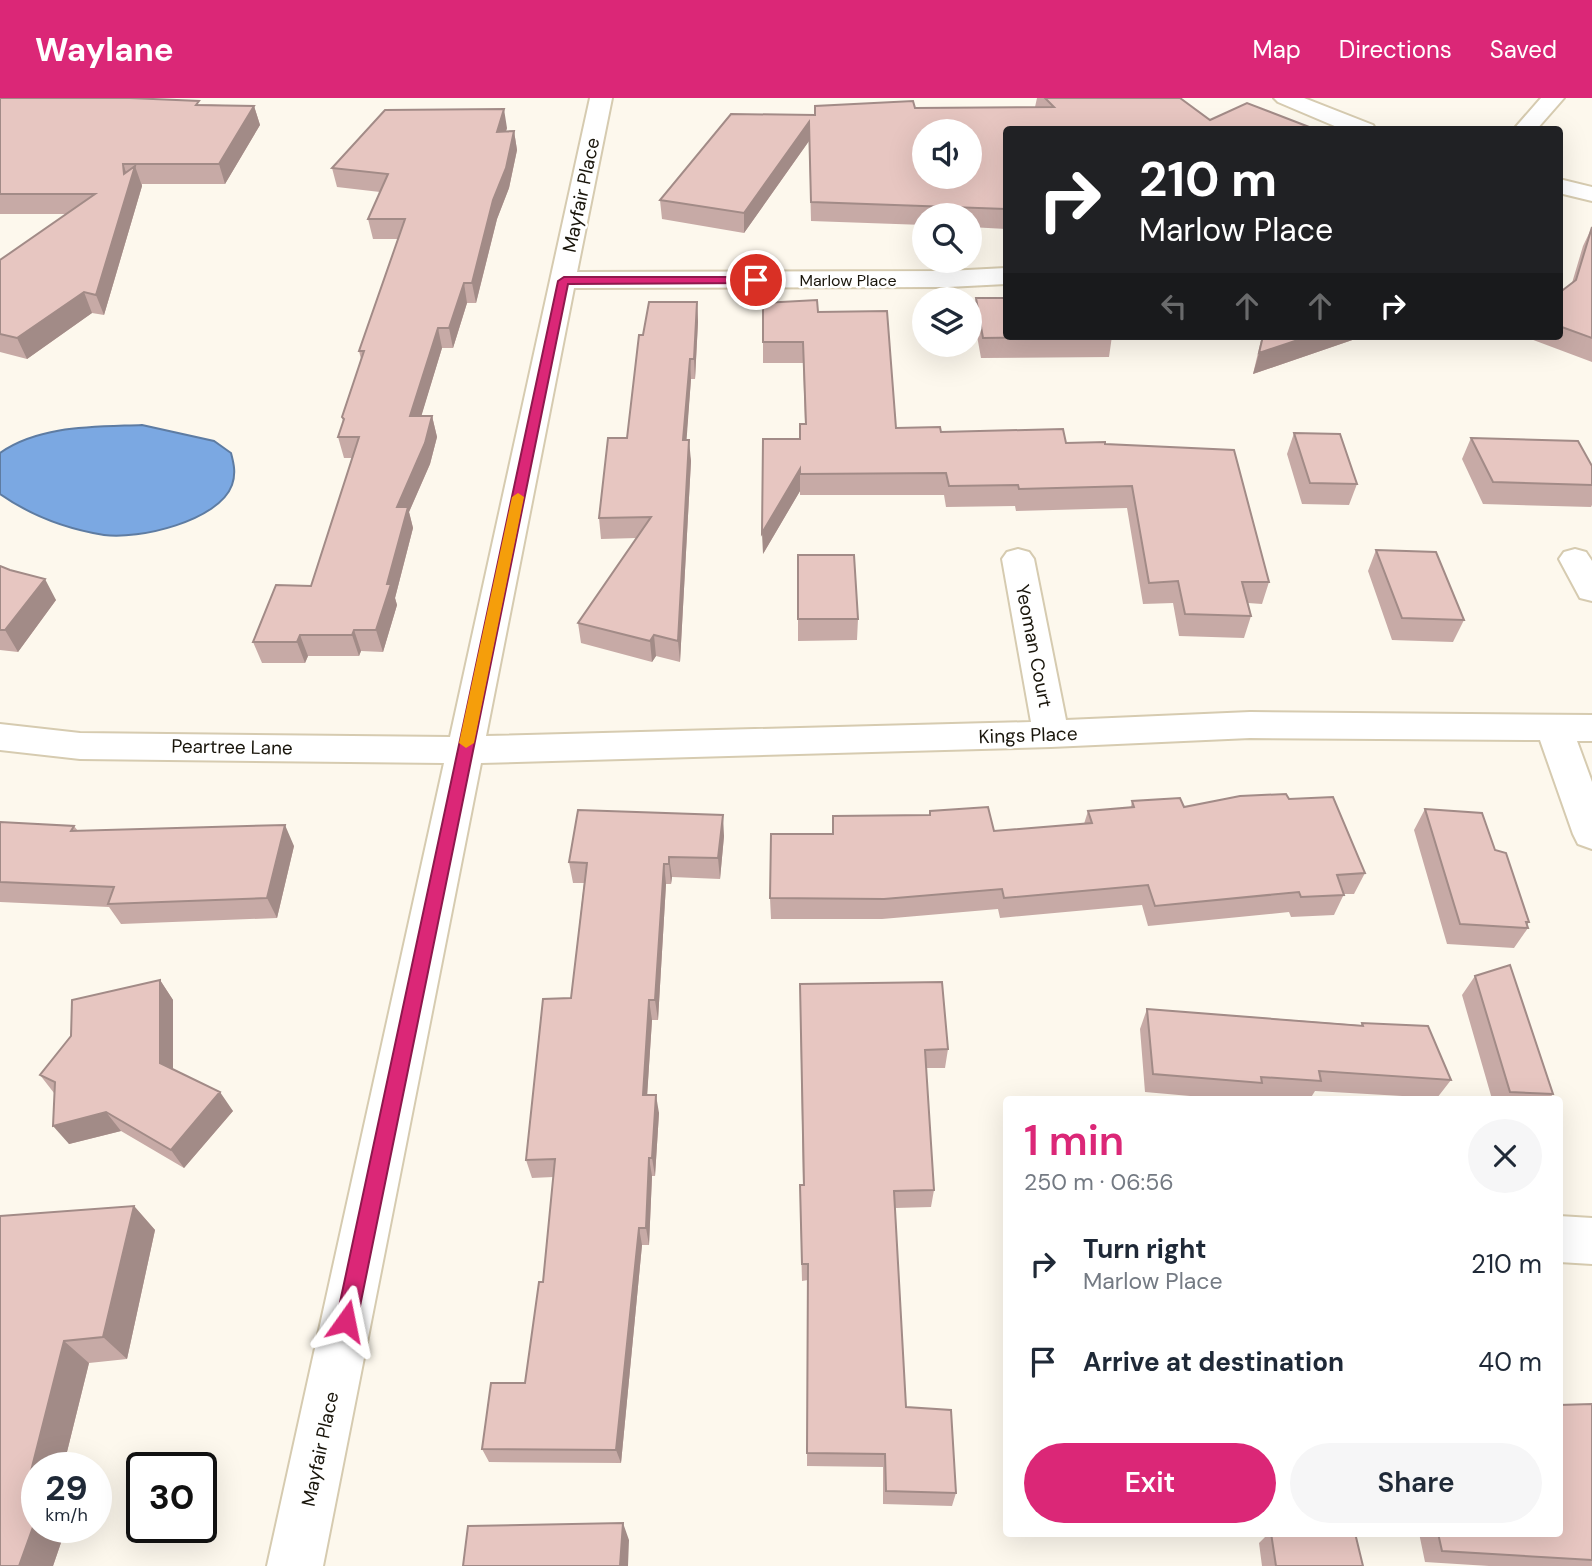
<!DOCTYPE html>
<meta charset="utf-8">
<style>
body{margin:0;font-family:"DM Sans",sans-serif;background:#f6f6f7;color:#1f2937;height:100vh;display:flex;flex-direction:column;font-size:26px;white-space:nowrap}
*{box-sizing:border-box;margin:0}
p{font-size:23px;color:#747a83}
.icon{flex:none;width:38px;height:38px;fill:none;stroke:currentColor;stroke-width:2;stroke-linecap:round;stroke-linejoin:round}
.map{position:relative;flex:1;overflow:hidden}
.panel{position:absolute;left:1003px;top:998px;width:560px;height:441px;display:flex;flex-direction:column;background:#fff;border-radius:7px;box-shadow:0 7px 28px #0002}
.panel>*{flex:none}
.top-card{position:absolute;left:1003px;top:28px;width:560px;height:214px;border-radius:7px;box-shadow:0 7px 28px #0002;background:#202124;color:#fff;overflow:hidden}
.fabs{position:absolute;left:912px;top:21px;display:grid;gap:14px}
.fabs a{display:grid;place-items:center;width:70px;height:70px;border-radius:50%;background:#fff;box-shadow:0 7px 28px #0002;font-size:35px}
.speed{position:absolute;left:21px;top:1354px;display:flex;gap:14px;font-size:35px;font-weight:700;text-align:center}
.speed>*{display:grid;place-content:center;width:91px;height:91px;border-radius:50%;background:#fff;box-shadow:0 7px 28px #0002;line-height:1}
.speed small{font-size:18px;font-weight:400}
.speed .limit{border:4px solid #111;border-radius:10px;background:#fff;color:#111}
.pin{position:absolute;display:grid;place-items:center;width:60px;height:60px;color:#fff;margin:-30px;border:4px solid #fff;border-radius:50%;box-shadow:0 2px 7px #0007}
.me{position:absolute;width:77px;margin:-38px;rotate:12deg;stroke-linejoin:round;filter:drop-shadow(0 0 5px #0008)}
.turn{display:flex;align-items:center;gap:24px;height:147px;padding:0 21px;font-size:32px}
.turn .icon{width:91px;height:91px;stroke-width:2.5}
.turn b{display:block;font-size:49px;line-height:60px}
.lanes{display:flex;align-items:center;height:66px;padding:0 21px;background:#0003;justify-content:center;gap:35px;direction:ltr}
.lanes .off{opacity:.35}
.round{display:grid;place-items:center;flex:none;width:74px;height:74px;border-radius:37px;background:#f6f6f7}
.head{display:flex;align-items:center;justify-content:space-between;height:119px;padding:0 21px}
h1{font-size:42px;font-weight:600;line-height:52px;color:#db2777}
.action{display:flex;gap:14px;margin-top:auto;padding:14px 21px}
.action a{flex:1;height:80px;border-radius:42px;background:#db2777;color:#fff;font-size:28px;font-weight:600;line-height:80px;text-align:center}
.action a+a{background:#f6f6f7;color:#1f2937}
ul{padding:0;list-style:none}
li{display:flex;align-items:center;gap:21px;height:98px;padding:0 21px}
li div{flex:1}
li b{display:block;font-size:26px}
li em{font-style:normal}
header{display:flex;align-items:center;gap:42px;box-sizing:border-box;height:98px;padding:0 35px;background:#db2777;color:#fff}
header strong{font-size:33px}
nav{display:flex;gap:38px;margin-inline-start:auto;font-size:24px}
.map>svg:first-child{display:block}
</style>
<header>
<strong>Waylane</strong>
<nav><a>Map</a><a>Directions</a><a>Saved</a></nav>
</header>
<div class="map">
<svg width="1592" height="1468" viewBox="0 0 1592 1468">
<rect width="100%" height="100%" fill="#fdf8ed"/>
<path fill="#7ba8e2" stroke="#5e7ca2" stroke-width="2" d="M 142,327 L 214,343 L 231,355 C 234,366 236,376 232,387 C 219,423 138,442 104,437 C 67,431 30,417 0,396 L 0,355 C 40,327 95,329 142,327 Z"/>
<g fill="none" stroke-linecap="round" stroke-linejoin="round">
<g stroke="#d6cbb0" stroke-width="4">
<path id="minor" d="M 590,0 L 612,0 L 577,174 L 948,173 L 1006,170 L 1006,186 L 948,189 L 574,190 L 486,638 L 1031,624 L 1002,461 L 1007,454 L 1018,451 L 1029,454 L 1034,461 L 1066,622 L 1250,614 L 1592,617 L 1592,643 L 1577,643 L 1592,684 L 1592,751 L 1578,746 L 1573,736 L 1540,642 L 1250,640 L 1051,649 L 481,665 L 323,1468 L 267,1468 L 444,665 L 80,661 L 0,652 L 0,626 L 80,635 L 450,639 Z
M 1541,0 L 1564,0 L 1536,32 L 1513,32 Z
M 1575,451 L 1586,454 L 1592,463 L 1592,503 L 1580,500 L 1559,461 L 1564,454 Z
M 1559,1118 L 1592,1120 L 1592,1166 L 1559,1164 Z"/>
</g>
<g stroke="#d6cbb0" stroke-width="4">
<path id="tertiary" d="M 1274,0 L 1304,0 L 1373,27 L 1376,32 L 1344,32 L 1278,4 Z
M 1559,81 L 1592,89 L 1592,103 L 1559,95 Z"/>
</g>
<use href="#minor" fill="#fff" fill-rule="evenodd"/>
<use href="#tertiary" fill="#fff" fill-rule="evenodd"/>
</g>
<path fill="#c7aaa6" d="M 0,0 L 254,8 L 260,27 L 225,86 L 142,86 L 142,88 L 104,217 L 92,215 L 27,261 L 0,254 L 0,162 L 67,116 L 0,116 Z
M 1037,0 L 1045,0 L 1210,22 L 1317,32 L 1006,32 L 1006,131 L 970,129 L 970,117 L 924,117 L 924,127 L 811,123 L 809,43 L 744,135 L 662,121 L 660,102 L 815,17 L 915,10 L 1035,9 Z
M 507,30 L 506,33 L 514,33 L 517,52 L 509,90 L 497,121 L 476,205 L 467,205 L 453,250 L 442,250 L 421,318 L 432,318 L 437,339 L 430,366 L 409,414 L 413,430 L 395,500 L 397,507 L 383,554 L 361,553 L 359,558 L 308,558 L 305,565 L 262,565 L 253,544 L 311,488 L 352,360 L 344,360 L 338,339 L 343,324 L 342,319 L 361,261 L 359,253 L 398,141 L 373,141 L 368,121 L 380,94 L 337,89 L 332,70 Z
M 1592,129 L 1592,264 L 1523,238 L 1559,238 L 1559,195 L 1572,185 L 1583,148 Z
M 976,200 L 1112,238 L 1109,259 L 981,260 L 974,221 Z
M 697,204 L 698,224 L 695,281 L 691,281 L 686,342 L 691,363 L 680,564 L 656,558 L 652,564 L 581,545 L 578,525 L 637,440 L 601,441 L 599,420 L 627,340 L 643,237 Z
M 763,205 L 818,214 L 896,330 L 1066,345 L 1105,346 L 1269,484 L 1262,506 L 1248,505 L 1251,518 L 1244,540 L 1179,538 L 1173,505 L 1143,506 L 1127,410 L 1016,413 L 1015,408 L 946,409 L 944,397 L 800,397 L 800,393 L 763,456 L 805,326 L 803,265 L 763,265 Z
M 1262,238 L 1364,238 L 1253,276 Z
M 1294,335 L 1357,386 L 1349,407 L 1302,406 L 1287,356 Z
M 1471,340 L 1592,368 L 1592,407 L 1591,409 L 1483,406 L 1462,361 Z
M 1376,452 L 1464,522 L 1453,544 L 1392,542 L 1368,473 Z
M 798,457 L 858,521 L 857,542 L 798,543 Z
M 0,468 L 56,502 L 18,554 L 0,552 Z
M 1289,701 L 1365,775 L 1354,796 L 1344,796 L 1334,817 L 1291,819 L 1289,814 L 1148,828 L 1142,807 L 1000,820 L 998,811 L 882,821 L 771,821 L 770,800 L 832,736 L 833,718 L 929,717 L 930,713 L 994,733 L 1084,726 L 1088,713 L 1131,709 L 1132,703 L 1184,709 Z
M 1425,711 L 1529,824 L 1527,827 L 1528,830 L 1514,850 L 1447,846 L 1414,732 Z
M 0,724 L 74,728 L 78,733 L 294,748 L 277,820 L 121,826 L 109,809 L 0,804 Z
M 724,738 L 720,781 L 672,779 L 671,786 L 666,786 L 658,922 L 652,922 L 647,997 L 659,1015 L 655,1078 L 652,1078 L 649,1147 L 642,1147 L 621,1365 L 489,1364 L 482,1351 L 525,1285 L 543,1184 L 553,1079 L 532,1080 L 526,1062 L 571,900 L 584,785 L 573,785 L 569,764 Z
M 1475,878 L 1553,996 L 1549,1001 L 1492,1001 L 1462,897 Z
M 160,882 L 173,902 L 173,972 L 233,1013 L 184,1070 L 121,1033 L 69,1046 L 54,995 L 40,977 Z
M 800,905 L 948,951 L 945,970 L 926,970 L 934,1092 L 931,1109 L 895,1110 L 906,1309 L 956,1395 L 952,1408 L 883,1406 L 883,1369 L 807,1368 L 808,1182 L 802,1183 L 800,1104 L 803,1087 Z
M 1147,911 L 1361,927 L 1362,925 L 1451,982 L 1437,1000 L 1315,993 L 1310,1001 L 1255,998 L 1254,1001 L 1224,1001 L 1145,994 L 1140,931 Z
M 134,1108 L 155,1132 L 127,1261 L 89,1265 L 63,1370 L 37,1370 L 37,1430 L 66,1430 L 53,1468 L 0,1468 L 0,1118 Z
M 1592,1306 L 1592,1468 L 1489,1468 L 1425,1464 L 1419,1435 L 1559,1435 Z
M 1269,1435 L 1355,1435 L 1363,1468 L 1262,1468 L 1259,1445 Z"/>
<path fill="#a28b87" d="M 254,8 L 260,27 L 225,86 L 219,66 Z
M 504,11 L 507,30 L 500,52 L 497,34 Z
M 809,24 L 809,43 L 744,135 L 744,115 Z
M 514,33 L 517,52 L 509,90 L 497,121 L 476,205 L 472,185 L 493,102 Z
M 123,66 L 130,85 L 135,68 L 142,88 L 104,217 L 96,197 L 124,76 Z
M 464,185 L 467,205 L 453,250 L 449,230 Z
M 84,194 L 92,215 L 27,261 L 17,240 Z
M 697,204 L 698,224 L 695,281 L 694,261 Z
M 438,230 L 442,250 L 415,339 L 410,318 Z
M 1310,238 L 1364,238 L 1253,276 L 1259,255 Z
M 690,261 L 691,281 L 685,363 L 683,342 Z
M 432,318 L 437,339 L 430,366 L 409,414 L 413,430 L 395,500 L 397,507 L 383,554 L 376,532 L 387,486 L 397,409 Z
M 689,342 L 691,363 L 680,564 L 678,543 Z
M 800,371 L 800,393 L 763,456 L 762,435 Z
M 45,481 L 56,502 L 18,554 L 5,532 Z
M 354,532 L 361,553 L 359,558 L 352,537 Z
M 300,537 L 308,558 L 305,565 L 297,544 Z
M 654,537 L 656,558 L 652,564 L 650,543 Z
M 723,717 L 724,738 L 720,781 L 718,760 Z
M 285,727 L 294,748 L 277,820 L 267,800 Z
M 669,759 L 672,779 L 671,786 L 669,766 Z
M 664,766 L 666,786 L 658,922 L 655,902 Z
M 160,882 L 173,902 L 173,984 L 160,965 Z
M 649,902 L 652,922 L 646,1015 L 643,997 Z
M 220,994 L 233,1013 L 184,1070 L 171,1052 Z
M 656,997 L 659,1015 L 655,1078 L 652,1060 Z
M 106,1014 L 121,1033 L 69,1046 L 53,1028 Z
M 649,1060 L 652,1078 L 649,1147 L 646,1130 Z
M 134,1108 L 155,1132 L 127,1261 L 103,1239 Z
M 639,1130 L 642,1147 L 621,1365 L 616,1352 Z
M 64,1243 L 89,1265 L 63,1370 L 37,1370 L 37,1377 L 31,1373 Z
M 37,1418 L 37,1430 L 66,1430 L 53,1468 L 19,1468 Z
M 623,1425 L 629,1442 L 628,1468 L 620,1468 Z"/>
<path fill="#e7c6c1" stroke="#a28b87" stroke-width="2" fill-rule="evenodd" d="M 0,0 L 130,0 L 199,3 L 196,7 L 254,8 L 219,66 L 123,66 L 124,76 L 135,68 L 96,197 L 84,194 L 17,240 L 0,236 L 0,162 L 95,96 L 0,96 Z
M 1045,0 L 1180,0 L 1210,22 L 1247,5 L 1317,32 L 1006,32 L 1006,111 L 811,104 L 809,24 L 744,115 L 660,102 L 731,16 L 815,17 L 815,8 L 913,3 L 915,10 L 1054,9 ZM 924,33 L 970,33 L 970,79 L 924,79 Z
M 504,11 L 497,34 L 514,33 L 506,70 L 493,102 L 472,185 L 464,185 L 449,230 L 438,230 L 410,318 L 432,318 L 425,345 L 397,409 L 408,409 L 387,486 L 391,486 L 376,532 L 354,532 L 352,537 L 300,537 L 297,544 L 253,544 L 276,487 L 311,488 L 359,339 L 338,339 L 344,321 L 342,319 L 364,253 L 359,253 L 405,121 L 368,121 L 388,76 L 332,70 L 385,12 Z
M 1592,129 L 1592,240 L 1559,228 L 1559,195 L 1576,182 Z
M 976,200 L 1006,200 L 1006,238 L 1113,238 L 983,240 Z
M 817,202 L 818,214 L 887,213 L 896,330 L 940,329 L 941,334 L 1063,331 L 1066,345 L 1105,344 L 1105,346 L 1234,352 L 1269,484 L 1242,484 L 1251,518 L 1185,516 L 1178,483 L 1149,485 L 1132,388 L 1019,391 L 1018,387 L 949,388 L 946,375 L 800,376 L 800,371 L 762,435 L 763,341 L 800,341 L 800,326 L 806,326 L 803,244 L 763,244 L 763,205 Z
M 649,204 L 697,204 L 694,261 L 690,261 L 683,342 L 689,342 L 678,543 L 654,537 L 650,543 L 578,525 L 651,419 L 599,420 L 608,340 L 627,340 L 639,237 L 643,237 Z
M 1263,238 L 1310,238 L 1259,255 Z
M 1294,335 L 1340,336 L 1357,386 L 1310,385 Z
M 1471,340 L 1578,343 L 1592,368 L 1592,387 L 1493,384 Z
M 1376,452 L 1436,454 L 1464,522 L 1402,520 Z
M 798,457 L 854,457 L 858,521 L 798,521 Z
M 0,468 L 10,472 L 45,481 L 5,532 L 0,532 Z
M 1286,696 L 1289,701 L 1333,699 L 1365,775 L 1337,777 L 1344,797 L 1301,799 L 1299,794 L 1155,808 L 1148,787 L 1004,800 L 1002,791 L 884,801 L 770,800 L 771,736 L 833,736 L 833,718 L 930,717 L 930,713 L 988,709 L 994,733 L 1092,725 L 1088,713 L 1134,709 L 1132,703 L 1180,700 L 1184,709 L 1240,698 Z
M 1425,711 L 1482,715 L 1495,752 L 1506,755 L 1529,824 L 1526,824 L 1528,830 L 1460,826 Z
M 578,712 L 723,717 L 718,760 L 669,759 L 669,766 L 664,766 L 655,902 L 649,902 L 643,997 L 656,997 L 652,1060 L 649,1060 L 646,1130 L 639,1130 L 616,1352 L 482,1351 L 491,1285 L 525,1285 L 539,1184 L 543,1184 L 555,1061 L 526,1062 L 543,901 L 571,900 L 587,765 L 569,764 Z
M 0,724 L 74,728 L 71,733 L 285,727 L 267,800 L 108,806 L 114,789 L 0,784 Z
M 1510,867 L 1553,996 L 1510,994 L 1475,878 Z
M 160,882 L 160,965 L 220,994 L 171,1052 L 106,1014 L 53,1028 L 55,984 L 40,977 L 71,938 L 72,902 Z
M 942,884 L 948,951 L 925,952 L 934,1092 L 894,1093 L 906,1309 L 951,1312 L 956,1395 L 886,1393 L 885,1356 L 807,1355 L 808,1166 L 802,1166 L 800,1087 L 804,1087 L 800,886 Z
M 1147,911 L 1363,928 L 1362,925 L 1428,928 L 1451,982 L 1319,973 L 1321,983 L 1261,979 L 1262,985 L 1153,976 Z
M 134,1108 L 103,1239 L 64,1243 L 31,1373 L 37,1373 L 37,1418 L 19,1468 L 0,1468 L 0,1118 Z
M 1592,1306 L 1592,1462 L 1442,1453 L 1438,1435 L 1559,1435 L 1559,1307 Z
M 623,1425 L 620,1468 L 463,1468 L 468,1428 Z
M 1271,1435 L 1355,1435 L 1363,1468 L 1276,1468 Z"/>
<path fill="#db2777" stroke="#8e194d" stroke-width="2" d="M 564,179 L 756,179 L 761,182 L 756,185 L 568,186 L 357,1223 L 353,1230 L 346,1233 L 339,1230 L 336,1223 L 558,183 Z"/>
<path fill="#f59e0b" d="M 518,395 L 524,399 L 474,645 L 466,650 L 459,645 L 512,399 Z"/>
<g text-anchor="middle" dominant-baseline="central" stroke-width="5" stroke-linejoin="round" paint-order="stroke">
<g font-size="16" fill="#19150b" stroke="#fff">
<text x="848" y="182">Marlow Place</text>
</g>
<g font-size="19" fill="#19150b" stroke="#fff">
<text transform="translate(581 97) rotate(-78)">Mayfair Place</text>
<text transform="translate(1034 548) rotate(79)">Yeoman Court</text>
<text transform="translate(1028 637) rotate(-2)">Kings Place</text>
<text transform="translate(232 649) rotate(1)">Peartree Lane</text>
<text transform="translate(320 1351) rotate(-78)">Mayfair Place</text>
</g>
</g>
</svg>
<div class="fabs">
<a><svg class="icon" aria-label="sound" viewBox="0 0 24 24"><path d="M4 9h4l5-4v14l-5-4H4zM17 9q2 3 0 6"/></svg></a>
<a><svg class="icon" aria-label="search" viewBox="0 0 24 24"><circle cx="10" cy="10" r="6"/><path d="M15 15l6 6"/></svg></a>
<a><svg class="icon" aria-label="layers" viewBox="0 0 24 24"><path d="M12 4l9 5-9 5-9-5zM3 14l9 5 9-5"/></svg></a>
</div>
<div class="speed"><div>29<small>km/h</small></div><div class="limit">30</div></div>
<div class="pin" style="left:756px;top:182px;background:#d93025"><svg class="icon" aria-label="arrive" viewBox="0 0 24 24"><path d="M6 21V4h12l-3 4 3 4H6"/></svg></div>
<svg class="me" style="left:346px;top:1223px" viewBox="-20 -20 40 40"><path d="M0-17L14 15 0 8-14 15z" fill="#db2777" stroke="#fff" stroke-width="4"/></svg>
<div class="top-card">
<div class="turn"><svg class="icon" aria-label="right" viewBox="0 0 24 24"><path d="M7 20v-9h11M14 6l5 5-5 5"/></svg><div><b>210 m</b>Marlow Place</div></div>
<div class="lanes"><svg class="icon off" aria-label="left" viewBox="0 0 24 24"><path d="M17 20v-9H6M10 6l-5 5 5 5"/></svg><svg class="icon off" aria-label="ahead" viewBox="0 0 24 24"><path d="M12 20V5M6 11l6-6 6 6"/></svg><svg class="icon off" aria-label="ahead" viewBox="0 0 24 24"><path d="M12 20V5M6 11l6-6 6 6"/></svg><svg class="icon" aria-label="right" viewBox="0 0 24 24"><path d="M7 20v-9h11M14 6l5 5-5 5"/></svg></div>
</div>
<section class="panel">
<div class="head"><div><h1>1 min</h1><p>250 m · 06:56</p></div><a class="round"><svg class="icon" aria-label="close" viewBox="0 0 24 24"><path d="M6 6l12 12M18 6L6 18"/></svg></a></div>
<ul>
<li><svg class="icon" aria-label="right" viewBox="0 0 24 24"><path d="M7 20v-9h11M14 6l5 5-5 5"/></svg><div><b>Turn right</b><p>Marlow Place</p></div><em>210 m</em></li>
<li><svg class="icon" aria-label="arrive" viewBox="0 0 24 24"><path d="M6 21V4h12l-3 4 3 4H6"/></svg><div><b>Arrive at destination</b></div><em>40 m</em></li>
</ul>
<div class="action"><a>Exit</a><a>Share</a></div>
</section>
</div>
